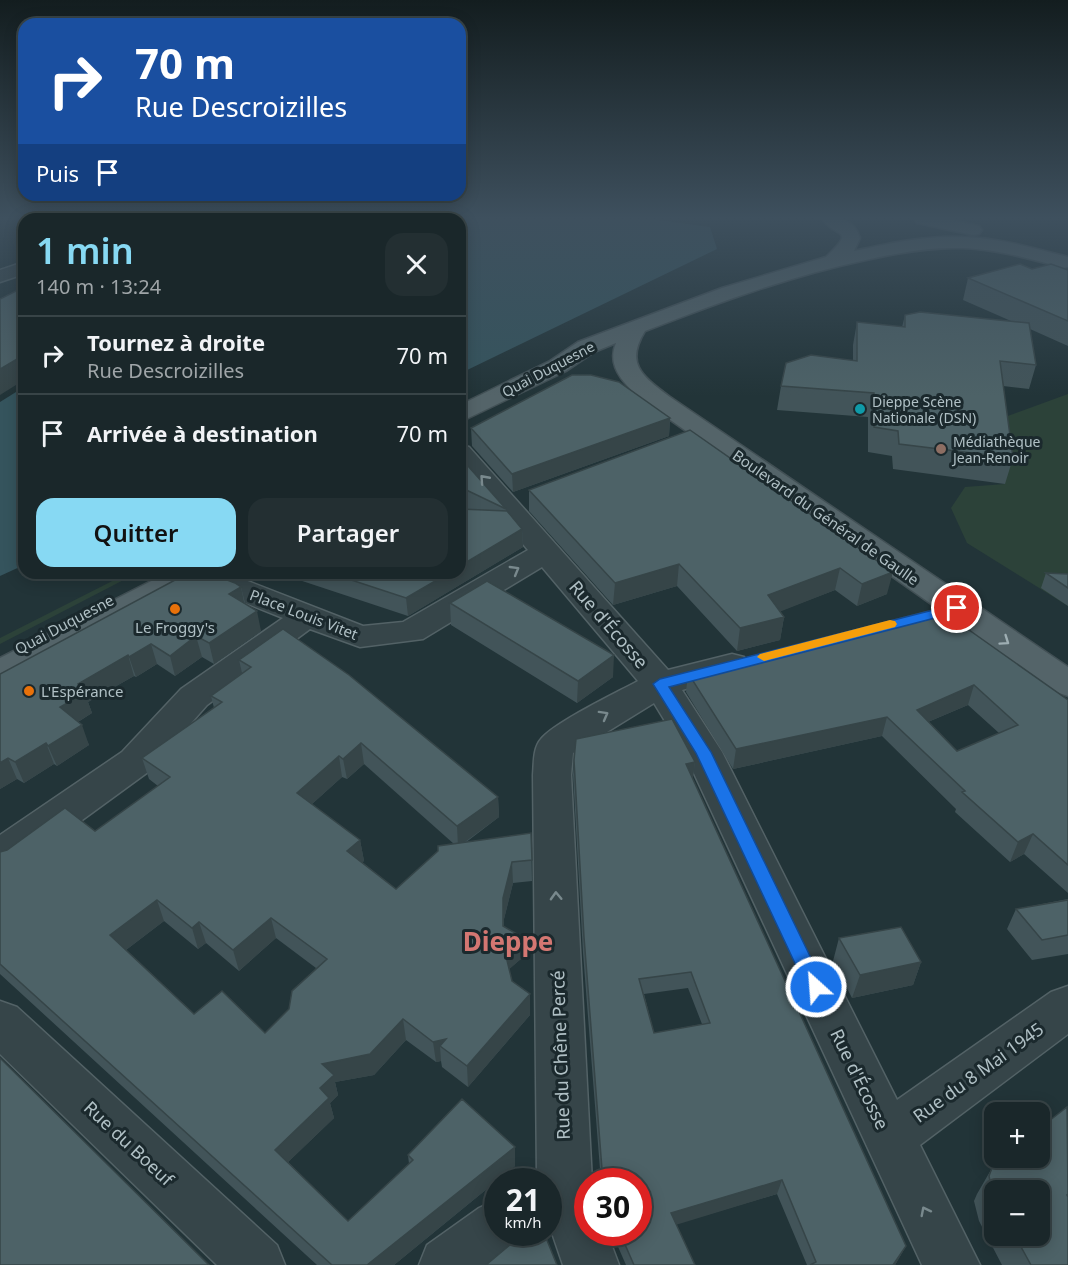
<!DOCTYPE html>
<html lang="fr">
<meta charset="utf-8">
<style>
body{margin:0;font-family:"Noto Sans",sans-serif;background:#232f32;color:#f1f3f6;height:100vh;display:flex;flex-direction:column;font-size:22px;white-space:nowrap}
*{box-sizing:border-box;margin:0}
p{font-size:20px;color:#9fa5a8}
.icon{flex:none;width:33px;height:33px;fill:none;stroke:currentColor;stroke-width:2;stroke-linecap:round;stroke-linejoin:round}
.map{position:relative;flex:1;overflow:hidden}
.sheet{position:absolute;left:18px;top:213px;width:448px;height:366px;display:flex;flex-direction:column;background:#1a272a;border-radius:18px;box-shadow:0 3px 15px #0003,0 0 0 2px #384447}
.sheet>*{flex:none}
.top-card{position:absolute;left:18px;top:18px;width:448px;height:183px;border-radius:18px;box-shadow:0 3px 15px #0003,0 0 0 2px #384447;background:#1a4fa0;color:#fff;overflow:hidden}
.controls{position:absolute;left:984px;top:1102px;display:grid;gap:12px}
.controls a{display:grid;place-items:center;width:66px;height:66px;border-radius:12px;background:#1a272a;box-shadow:0 3px 15px #0003,0 0 0 2px #384447;font-size:30px}
.speed{position:absolute;left:484px;top:1168px;display:flex;gap:12px;font-size:30px;font-weight:700;text-align:center}
.speed>*{display:grid;place-content:center;width:78px;height:78px;border-radius:50%;background:#1a272a;box-shadow:0 3px 15px #0003,0 0 0 2px #384447;line-height:1}
.speed small{font-size:15px;font-weight:400}
.speed .limit{border:9px solid #d22;background:#fff;color:#111}
.pin{position:absolute;display:grid;place-items:center;width:51px;height:51px;color:#fff;margin:-26px;border:3px solid #fff;border-radius:50%;box-shadow:0 2px 6px #0007}
.me{position:absolute;width:66px;margin:-33px;rotate:334deg;stroke-linejoin:round;filter:drop-shadow(0 0 4px #0008)}
.turn{display:flex;align-items:center;gap:21px;height:126px;padding:0 18px;font-size:27px}
.turn .icon{width:78px;height:78px;stroke-width:2.5}
.turn b{display:block;font-size:42px;line-height:51px}
.then{display:flex;align-items:center;height:57px;padding:0 18px;background:#0003;gap:12px;font-size:22px}
.round{display:grid;place-items:center;flex:none;width:63px;height:63px;border-radius:18px;background:#232f32}
.overview{display:flex;align-items:center;justify-content:space-between;height:102px;padding:0 18px}
h1{font-size:36px;font-weight:600;line-height:45px;color:#87d9f3}
.cta{display:flex;gap:12px;margin-top:auto;padding:12px 18px}
.cta a{flex:1;height:69px;border-radius:18px;background:#87d9f3;color:#111;font-size:24px;font-weight:600;line-height:69px;text-align:center}
.cta a+a{background:#232f32;color:#f1f3f6}
ul{padding:0;list-style:none}
li{display:flex;align-items:center;gap:18px;height:78px;padding:0 18px;border-top:2px solid #384447}
li div{flex:1}
li b{display:block;font-size:22px}
li em{font-style:normal}
.map>svg:first-child{display:block}
</style>
<div class="map">
<svg width="1068" height="1265" viewBox="0 0 1068 1265">
<rect width="100%" height="100%" fill="#223438"/>
<path fill="#2c4239" d="M 1068,394 L 1068,606 L 967,543 L 951,508 L 965,487 L 1005,484 L 1005,417 Z
M 128,573 L 137,573 L 0,644 L 0,638 Z"/>
<path fill="#35545d" d="M 299,219 L 651,219 L 710,227 L 717,249 L 461,373 L 460,219 Z
M 24,387 L 24,565 L 0,576 L 0,402 Z"/>
<g fill="none" stroke-linecap="round" stroke-linejoin="round">
<g stroke="#536266" stroke-width="3">
<path id="minor" d="M 24,262 L 24,274 L 0,282 L 0,270 Z
M 460,445 L 469,447 L 668,670 L 732,654 L 744,657 L 749,665 L 744,673 L 682,690 L 722,752 L 897,1100 L 1051,992 L 1068,986 L 1068,1034 L 920,1145 L 980,1265 L 922,1265 L 685,754 L 654,703 L 573,753 L 571,775 L 592,1182 L 588,1182 L 588,1233 L 607,1233 L 619,1265 L 563,1265 L 549,1224 L 549,1182 L 539,1182 L 537,1177 L 533,775 C 534,763 533,748 541,739 C 555,722 616,693 638,681 L 542,567 L 423,639 L 360,647 L 310,629 L 207,705 L 148,772 L 15,869 L 0,873 L 0,835 L 122,752 L 181,689 L 283,618 L 188,580 L 184,573 L 227,573 L 363,626 L 403,622 L 528,550 L 460,470 Z
M 0,1001 L 17,1007 L 277,1245 L 285,1265 L 217,1265 L 0,1054 Z
M 498,1199 L 498,1233 L 523,1233 L 517,1246 L 493,1265 L 419,1265 L 427,1245 L 479,1208 Z"/>
</g>
<g stroke="#425055" stroke-width="3">
<path id="major" d="M 822,219 C 839,218 854,218 860,238 L 854,251 C 890,243 927,235 964,237 C 999,238 1034,248 1068,257 L 1068,267 L 1064,268 C 1030,259 997,249 961,248 C 929,247 897,253 866,260 C 790,276 717,303 645,331 C 624,365 644,377 670,397 L 1068,667 L 1068,696 L 1056,692 L 652,407 C 633,392 604,371 616,343 L 594,352 L 566,371 L 460,422 L 460,405 L 550,361 L 578,342 L 722,288 L 826,257 C 856,228 837,239 822,219 Z
M 914,219 L 947,219 L 979,226 L 982,230 L 979,234 L 973,235 L 917,223 Z
M 167,573 L 206,573 L 202,580 L 12,680 L 0,683 L 0,658 Z"/>
</g>
<use href="#minor" fill="#364549" fill-rule="evenodd"/>
<use href="#major" fill="#546469" fill-rule="evenodd"/>
</g>
<path fill="#425459" fill-rule="evenodd" d="M 1032,269 L 1068,270 L 1068,346 L 1030,329 L 1036,365 L 1029,389 L 1003,386 L 1013,458 L 1005,484 L 893,469 L 892,456 L 868,452 L 868,417 L 777,410 L 781,386 L 853,360 L 853,345 L 857,322 L 902,327 L 905,315 L 1011,321 L 963,300 L 968,278 Z
M 670,418 L 669,436 L 513,492 L 472,446 L 471,428 Z
M 690,430 L 887,594 L 857,606 L 835,590 L 780,611 L 784,617 L 780,640 L 737,651 L 677,586 L 613,605 L 529,511 L 529,490 Z
M 460,457 L 506,509 L 506,511 L 522,529 L 523,547 L 408,616 L 278,573 L 460,573 L 470,510 L 460,505 Z
M 1046,573 L 1068,574 L 1068,606 L 1041,588 Z
M 198,574 L 241,587 L 245,603 L 261,631 L 214,664 L 202,657 L 175,676 L 157,664 L 136,677 L 134,676 L 88,702 L 92,713 L 78,722 L 89,745 L 57,766 L 54,764 L 24,783 L 17,779 L 0,789 L 0,674 Z
M 450,603 L 613,677 L 577,703 L 451,625 Z
M 937,615 L 1068,700 L 1068,893 L 1024,854 L 1010,862 L 955,812 L 956,809 L 882,736 L 733,769 L 686,692 L 688,673 ZM 968,705 L 999,733 L 957,751 L 928,722 Z
M 239,660 L 498,797 L 499,817 L 465,843 L 531,833 L 532,881 L 513,883 L 504,919 L 504,927 L 522,958 L 509,969 L 512,981 L 530,1015 L 468,1087 L 442,1067 L 441,1061 L 436,1062 L 406,1040 L 374,1075 L 335,1082 L 338,1095 L 330,1103 L 334,1118 L 288,1162 L 348,1221 L 409,1164 L 408,1155 L 515,1166 L 394,1265 L 317,1265 L 0,974 L 0,852 L 95,831 L 158,786 L 149,779 L 142,758 L 214,708 L 211,696 L 242,673 ZM 364,764 L 454,844 L 396,889 L 362,862 L 364,861 L 360,840 L 312,804 L 342,777 L 347,779 ZM 164,921 L 198,949 L 206,943 L 239,971 L 276,938 L 316,968 L 289,1009 L 265,1033 L 194,1014 L 126,950 Z
M 574,760 L 695,762 L 693,777 L 692,778 L 906,1246 L 895,1265 L 807,1265 L 777,1194 L 676,1224 L 695,1265 L 626,1265 L 612,1233 L 639,1233 L 639,1182 L 601,1182 L 583,953 L 573,775 ZM 688,988 L 702,1024 L 654,1033 L 644,994 Z
M 1068,899 L 1068,954 L 1032,960 L 1007,929 L 1016,909 Z
M 839,938 L 921,962 L 913,985 L 852,998 L 833,961 Z
M 992,1168 L 1068,1265 L 1002,1265 L 979,1221 L 974,1201 L 977,1194 ZM 994,1191 L 1040,1236 L 994,1236 Z"/>
<path fill="#364548" d="M 24,355 L 24,380 L 0,395 L 0,369 Z
M 670,418 L 669,436 L 513,492 L 512,474 Z
M 522,529 L 523,547 L 408,616 L 406,598 L 449,573 L 460,573 L 460,566 Z
M 679,564 L 677,586 L 613,605 L 615,583 Z
M 840,568 L 835,590 L 764,618 L 768,595 Z
M 893,572 L 887,594 L 857,606 L 862,584 Z
M 241,587 L 245,607 L 229,594 Z
M 257,611 L 261,631 L 214,664 L 209,643 Z
M 784,617 L 780,640 L 737,651 L 740,628 Z
M 196,636 L 202,657 L 175,676 L 170,656 Z
M 151,644 L 157,664 L 136,677 L 129,657 Z
M 128,655 L 134,676 L 88,702 L 92,713 L 68,728 L 60,707 L 78,684 Z
M 614,655 L 613,677 L 577,703 L 578,681 Z
M 974,685 L 968,705 L 911,729 L 917,710 Z
M 887,717 L 882,736 L 733,769 L 736,749 Z
M 82,725 L 89,745 L 57,766 L 48,746 Z
M 46,743 L 54,764 L 24,783 L 15,762 Z
M 361,743 L 364,764 L 347,779 L 343,759 Z
M 339,756 L 342,777 L 301,814 L 297,793 Z
M 8,758 L 17,779 L 0,789 L 0,763 Z
M 695,762 L 693,777 L 684,780 L 686,764 Z
M 498,797 L 499,817 L 458,847 L 457,826 Z
M 1033,834 L 1024,854 L 1010,862 L 1018,842 Z
M 360,840 L 364,861 L 351,872 L 347,851 Z
M 512,862 L 513,883 L 504,919 L 504,947 L 503,898 Z
M 157,900 L 164,921 L 118,956 L 110,935 Z
M 271,918 L 276,938 L 239,971 L 233,950 Z
M 199,922 L 206,943 L 198,949 L 192,928 Z
M 522,937 L 522,958 L 506,972 L 505,952 Z
M 921,962 L 913,985 L 852,998 L 860,975 Z
M 530,994 L 530,1015 L 468,1087 L 467,1066 Z
M 403,1019 L 406,1040 L 374,1075 L 335,1082 L 338,1095 L 330,1103 L 334,1118 L 281,1169 L 275,1150 L 320,1088 L 322,1064 Z
M 446,1039 L 440,1046 L 441,1061 L 436,1062 L 433,1042 Z
M 515,1147 L 515,1166 L 394,1265 L 367,1265 Z
M 782,1180 L 777,1194 L 669,1227 L 671,1213 Z
M 906,1246 L 895,1265 L 893,1265 Z"/>
<path fill="#4d6267" stroke="#364548" stroke-width="1.5" fill-rule="evenodd" d="M 1020,264 L 1032,269 L 1051,264 L 1068,270 L 1068,321 L 968,278 Z
M 24,287 L 24,355 L 0,369 L 0,299 Z
M 920,312 L 1029,323 L 1036,365 L 1000,361 L 1013,458 L 899,444 L 898,431 L 874,427 L 874,393 L 781,386 L 786,363 L 811,355 L 857,361 L 857,322 L 905,327 L 905,315 Z
M 572,375 L 591,375 L 619,382 L 670,418 L 512,474 L 471,428 Z
M 690,430 L 893,572 L 862,584 L 840,568 L 768,595 L 784,617 L 740,628 L 679,564 L 615,583 L 529,490 Z
M 460,457 L 506,509 L 460,487 Z
M 460,509 L 507,511 L 522,529 L 460,566 Z
M 188,573 L 196,573 L 198,574 L 201,573 L 209,573 L 235,583 L 241,587 L 229,594 L 257,611 L 209,643 L 196,636 L 170,656 L 151,644 L 129,657 L 128,655 L 78,684 L 85,693 L 60,707 L 82,725 L 48,746 L 46,743 L 15,762 L 8,758 L 0,763 L 0,674 Z
M 330,573 L 449,573 L 406,598 Z
M 1046,573 L 1068,574 L 1068,588 Z
M 487,581 L 614,655 L 578,681 L 450,603 Z
M 932,610 L 937,615 L 945,613 L 1068,700 L 1068,865 L 1033,834 L 1018,842 L 962,792 L 965,791 L 887,717 L 736,749 L 688,673 ZM 974,685 L 1018,725 L 957,751 L 917,710 Z
M 283,629 L 349,675 L 498,797 L 457,826 L 361,743 L 343,759 L 339,756 L 297,793 L 360,840 L 347,851 L 396,889 L 438,851 L 438,846 L 531,833 L 532,860 L 512,862 L 503,898 L 503,926 L 522,937 L 505,952 L 512,981 L 530,994 L 467,1066 L 440,1046 L 446,1039 L 433,1042 L 403,1019 L 370,1054 L 322,1064 L 334,1075 L 320,1088 L 329,1098 L 275,1150 L 348,1221 L 413,1160 L 408,1155 L 462,1099 L 515,1147 L 367,1265 L 332,1265 L 0,964 L 0,852 L 7,850 L 65,808 L 95,831 L 170,777 L 142,758 L 222,702 L 211,696 L 251,667 L 239,660 ZM 157,900 L 192,928 L 199,922 L 233,950 L 271,918 L 327,959 L 292,991 L 289,1009 L 265,1033 L 222,991 L 194,1014 L 110,935 Z
M 672,719 L 695,762 L 686,764 L 906,1246 L 893,1265 L 810,1265 L 816,1262 L 782,1180 L 671,1213 L 695,1265 L 634,1265 L 620,1233 L 639,1233 L 639,1182 L 603,1182 L 584,937 L 574,760 L 576,739 ZM 691,972 L 710,1023 L 654,1033 L 639,979 Z
M 1068,900 L 1068,935 L 1042,940 L 1016,909 Z
M 901,927 L 921,962 L 860,975 L 839,938 Z
M 0,1058 L 209,1265 L 0,1265 Z
M 1067,1107 L 1068,1194 L 1067,1195 L 1068,1197 L 1068,1265 L 1031,1265 L 1015,1236 L 1040,1236 L 1040,1191 L 994,1191 L 994,1199 L 989,1176 L 992,1168 L 1001,1158 L 1040,1158 L 1040,1128 Z
M 524,1233 L 544,1233 L 557,1265 L 486,1265 Z"/>
<defs><path id="oneway-chevron" d="M-2-3.5L2.5 0L-2 3.5" fill="none" stroke-width="1.6" stroke-linecap="round" stroke-linejoin="round" transform="scale(1.5)"/></defs>
<g stroke="#79898d">
<use href="#oneway-chevron" transform="translate(484 479) rotate(-132)"/>
<use href="#oneway-chevron" transform="translate(515 570) rotate(-30)"/>
<use href="#oneway-chevron" transform="translate(604 715) rotate(-29)"/>
<use href="#oneway-chevron" transform="translate(556 896) rotate(-92)"/>
<use href="#oneway-chevron" transform="translate(925 1211) rotate(-117)"/>
</g>
<use stroke="#9eaeb3" href="#oneway-chevron" transform="translate(1005 641) rotate(35)"/>
<linearGradient id="sky" x2="0" y2="1"><stop stop-color="#131d1f"/><stop offset="0.55" stop-color="#3e505e"/><stop offset="1" stop-color="#3e505e" stop-opacity="0"/></linearGradient>
<rect width="1068" height="396" fill="url(#sky)"/>
<path fill="#1a73e8" stroke="#114b97" stroke-width="1.5" d="M 957,604 L 962,605 L 964,608 L 962,611 L 669,687 L 711,752 L 825,987 L 823,993 L 816,996 L 809,993 L 696,753 L 653,684 L 660,679 Z"/>
<path fill="#f59e0b" d="M 890,620 L 895,621 L 897,624 L 895,627 L 764,661 L 757,657 L 760,654 Z"/>
<circle fill="#0f9aa8" stroke="#1b292d" stroke-width="2" cx="860" cy="409" r="6"/>
<circle fill="#8d6e63" stroke="#1b292d" stroke-width="2" cx="941" cy="449" r="6"/>
<g fill="#e8710a" stroke="#1b292d" stroke-width="2">
<circle cx="175" cy="609" r="6"/>
<circle cx="29" cy="691" r="6"/>
</g>
<g text-anchor="middle" dominant-baseline="central" stroke-width="6" stroke-linejoin="round" paint-order="stroke">
<g font-size="14" fill="#b0c0c5" stroke="#1b292d">
<text transform="translate(548 369) rotate(-28)">Quai Duquesne</text>
</g>
<g font-size="14" fill="#b0c0c5" stroke="#1b292d" text-anchor="start">
<text x="872" y="401">Dieppe Scène<tspan x="872" dy="16">Nationale (DSN)</tspan></text>
<text x="953" y="441">Médiathèque<tspan x="953" dy="16">Jean-Renoir</tspan></text>
</g>
<g font-size="15" fill="#b0c0c5" stroke="#1b292d">
<text transform="translate(826 517) rotate(35)">Boulevard du Général de Gaulle</text>
<text transform="translate(304 614) rotate(21)">Place Louis Vitet</text>
<text transform="translate(64 624) rotate(-28)">Quai Duquesne</text>
</g>
<g font-size="15" fill="#b0c0c5" stroke="#1b292d">
<text x="175" y="627">Le Froggy's</text>
<text x="41" y="691" text-anchor="start">L'Espérance</text>
</g>
<g font-size="18" fill="#b0c0c5" stroke="#1b292d">
<text transform="translate(609 624) rotate(49)">Rue d'Écosse</text>
<text transform="translate(560 1055) rotate(-92)">Rue du Chêne Percé</text>
<text transform="translate(978 1072) rotate(-36)">Rue du 8 Mai 1945</text>
<text transform="translate(860 1079) rotate(64)">Rue d'Écosse</text>
<text transform="translate(129 1143) rotate(43)">Rue du Boeuf</text>
</g>
<g font-size="26" font-weight="bold" fill="#d47772" stroke="#1b292d">
<text x="508" y="941">Dieppe</text>
</g>
</g>
</svg>
<div class="controls">
<a>+</a>
<a>−</a>
</div>
<div class="speed"><div>21<small>km/h</small></div><div class="limit">30</div></div>
<div class="pin" style="left:957px;top:608px;background:#d93025"><svg class="icon" aria-label="arrive" viewBox="0 0 24 24"><path d="M6 21V4h12l-3 4 3 4H6"/></svg></div>
<svg class="me" style="left:816px;top:987px" viewBox="-20 -20 40 40"><circle r="17" fill="#1a73e8" stroke="#fff" stroke-width="3"/><path d="M0-11L8 9 0 5-8 9z" fill="#fff"/></svg>
<div class="top-card">
<div class="turn"><svg class="icon" aria-label="right" viewBox="0 0 24 24"><path d="M7 20v-9h11M14 6l5 5-5 5"/></svg><div><b>70 m</b>Rue Descroizilles</div></div>
<div class="then">Puis<svg class="icon" aria-label="arrive" viewBox="0 0 24 24"><path d="M6 21V4h12l-3 4 3 4H6"/></svg></div>
</div>
<section class="sheet">
<div class="overview"><div><h1>1 min</h1><p>140 m · 13:24</p></div><a class="round"><svg class="icon" aria-label="close" viewBox="0 0 24 24"><path d="M6 6l12 12M18 6L6 18"/></svg></a></div>
<ul>
<li><svg class="icon" aria-label="right" viewBox="0 0 24 24"><path d="M7 20v-9h11M14 6l5 5-5 5"/></svg><div><b>Tournez à droite</b><p>Rue Descroizilles</p></div><em>70 m</em></li>
<li><svg class="icon" aria-label="arrive" viewBox="0 0 24 24"><path d="M6 21V4h12l-3 4 3 4H6"/></svg><div><b>Arrivée à destination</b></div><em>70 m</em></li>
</ul>
<div class="cta"><a>Quitter</a><a>Partager</a></div>
</section>
</div>
